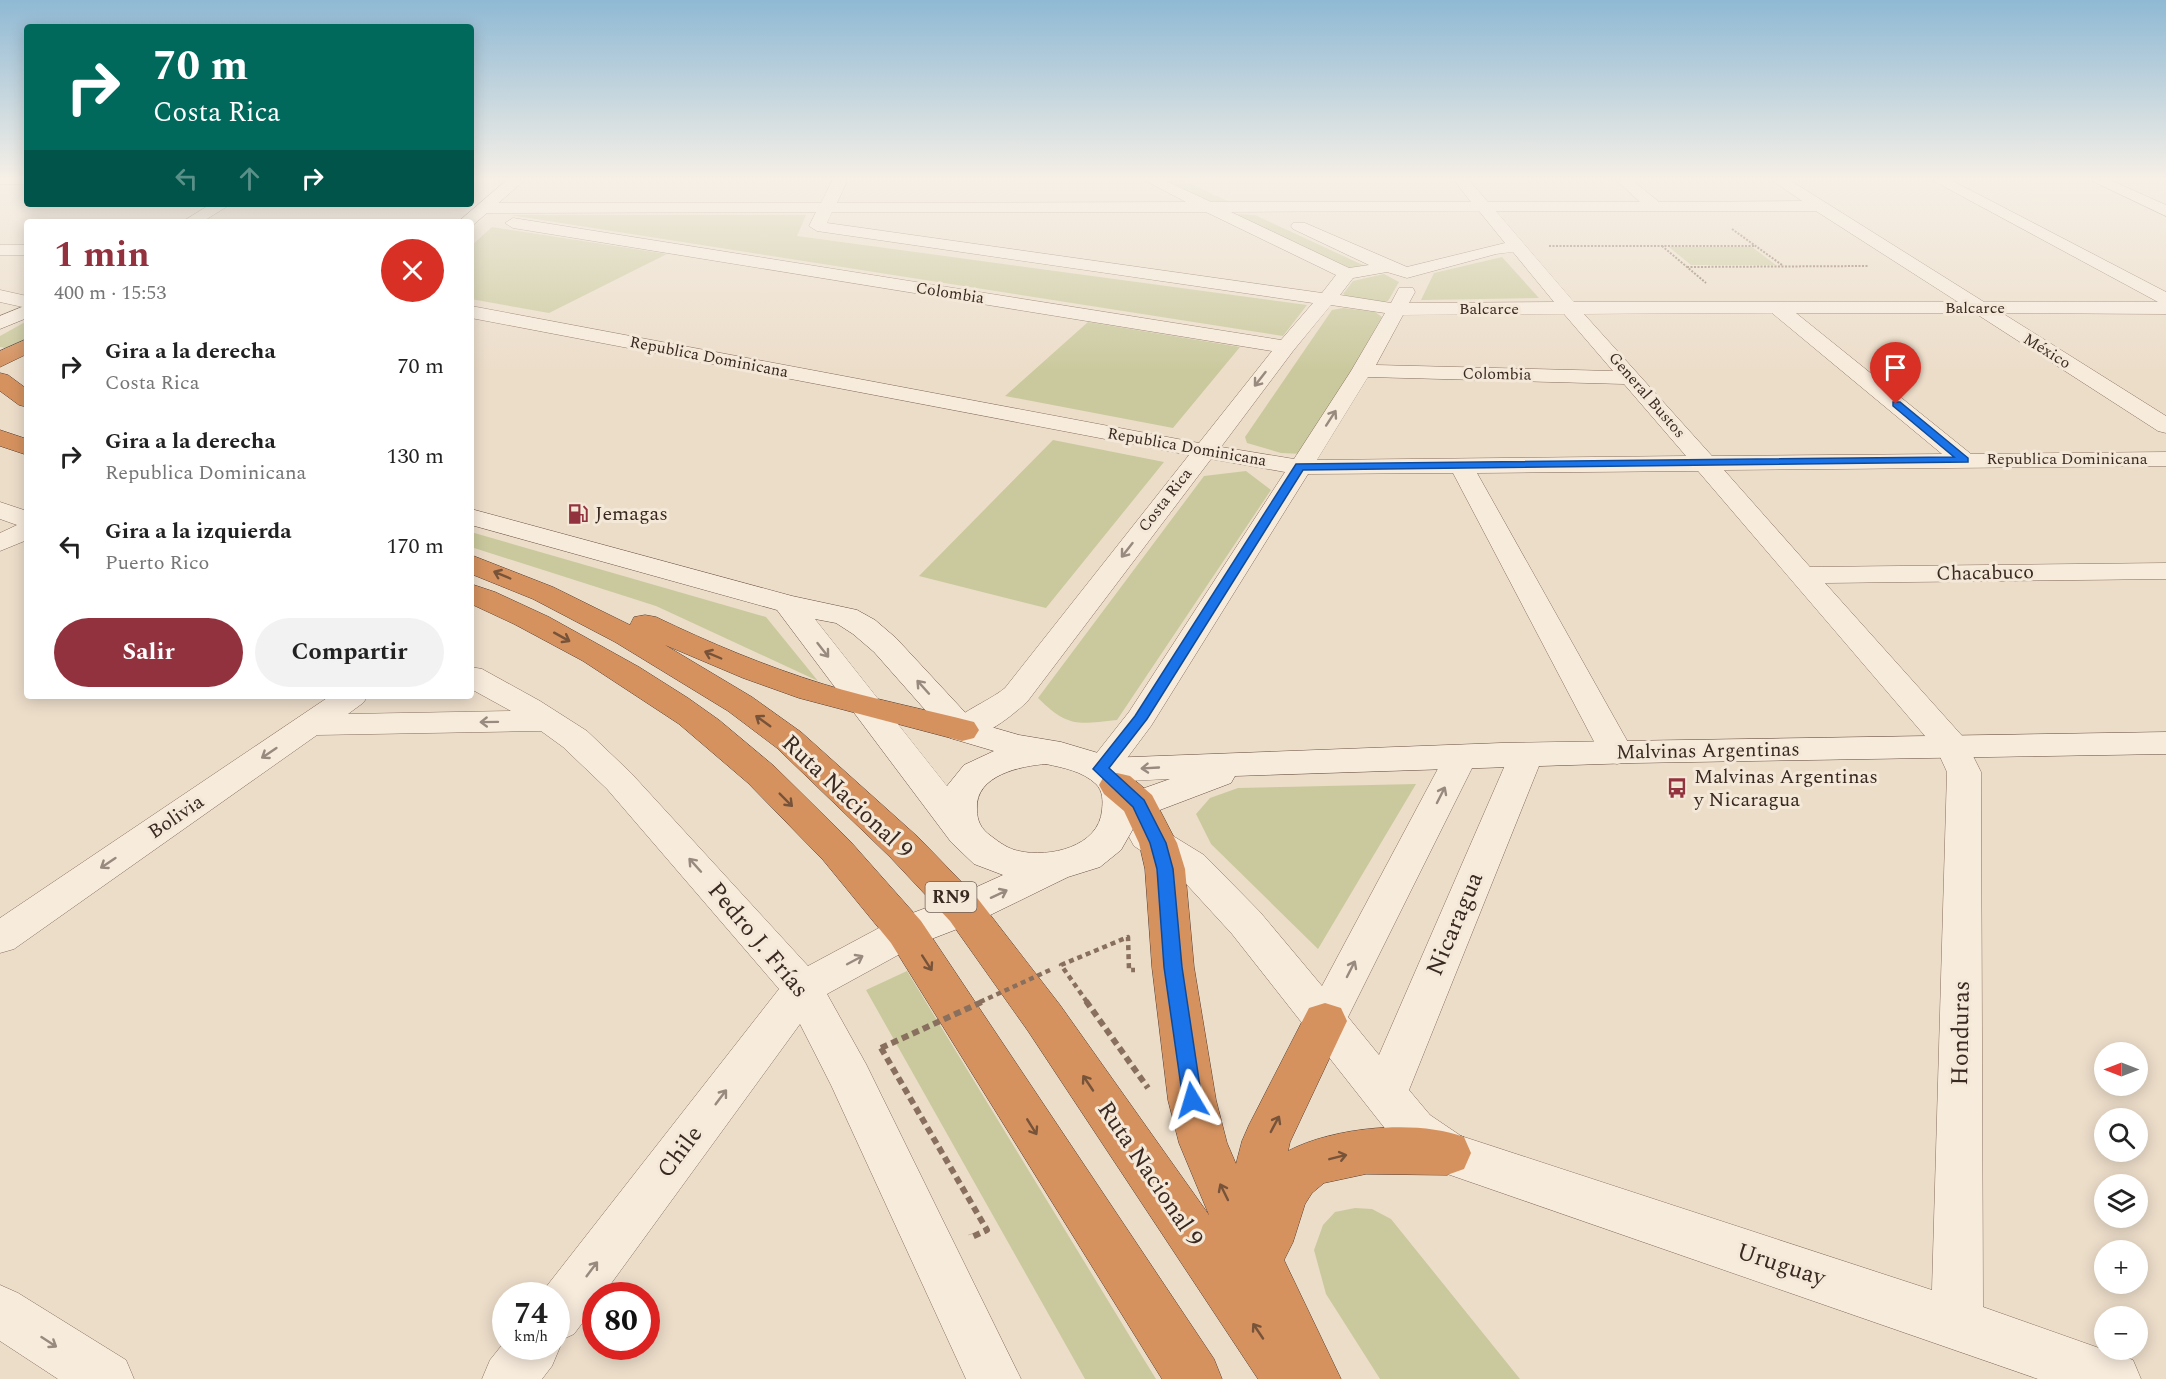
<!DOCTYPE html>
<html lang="es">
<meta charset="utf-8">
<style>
body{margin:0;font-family:Spectral,serif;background:#f2f2f2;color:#222;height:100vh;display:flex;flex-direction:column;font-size:22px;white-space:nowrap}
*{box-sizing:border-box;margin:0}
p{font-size:20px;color:#767676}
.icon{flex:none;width:33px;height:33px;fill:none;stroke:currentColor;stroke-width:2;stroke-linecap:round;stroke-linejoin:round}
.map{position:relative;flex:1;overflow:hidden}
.details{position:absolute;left:24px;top:219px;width:450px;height:480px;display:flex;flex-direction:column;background:#fff;border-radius:6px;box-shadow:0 3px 15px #0003}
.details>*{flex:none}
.top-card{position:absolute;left:24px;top:24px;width:450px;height:183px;border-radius:6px;box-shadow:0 3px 15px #0003;background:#00695c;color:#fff;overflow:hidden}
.needle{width:39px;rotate:270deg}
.buttons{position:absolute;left:2094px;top:1042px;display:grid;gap:12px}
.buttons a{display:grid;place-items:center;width:54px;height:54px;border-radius:50%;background:#fff;box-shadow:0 3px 15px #0003;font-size:30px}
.speed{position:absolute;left:492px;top:1282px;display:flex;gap:12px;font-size:30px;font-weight:700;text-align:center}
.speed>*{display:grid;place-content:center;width:78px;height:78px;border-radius:50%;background:#fff;box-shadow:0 3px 15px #0003;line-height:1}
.speed small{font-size:15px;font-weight:400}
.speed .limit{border:9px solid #d22;background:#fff;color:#111}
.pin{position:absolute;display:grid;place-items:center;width:51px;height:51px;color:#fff;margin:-62px -26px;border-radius:50% 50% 50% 0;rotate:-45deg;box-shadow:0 0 6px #0007}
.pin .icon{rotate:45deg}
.me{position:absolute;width:66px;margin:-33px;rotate:353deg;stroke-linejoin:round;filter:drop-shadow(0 0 4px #0008)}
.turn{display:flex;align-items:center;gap:21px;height:126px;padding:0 30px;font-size:27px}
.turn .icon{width:78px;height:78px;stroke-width:2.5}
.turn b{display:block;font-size:42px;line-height:51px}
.lanes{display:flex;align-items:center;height:57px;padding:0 30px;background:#0003;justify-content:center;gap:30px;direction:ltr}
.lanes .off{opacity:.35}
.round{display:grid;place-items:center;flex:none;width:63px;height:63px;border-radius:32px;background:#f2f2f2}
.headline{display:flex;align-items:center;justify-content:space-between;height:102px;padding:0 30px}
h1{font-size:36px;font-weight:700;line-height:45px;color:#93323f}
.cta{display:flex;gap:12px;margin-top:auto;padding:12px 30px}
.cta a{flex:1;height:69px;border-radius:36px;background:#93323f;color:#fff;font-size:24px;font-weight:700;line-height:69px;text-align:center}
.cta a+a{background:#f2f2f2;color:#222}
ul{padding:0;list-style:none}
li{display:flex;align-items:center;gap:18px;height:90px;padding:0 30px}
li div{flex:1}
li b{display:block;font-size:22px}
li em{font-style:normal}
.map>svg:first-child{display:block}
</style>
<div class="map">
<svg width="2166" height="1379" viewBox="0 0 2166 1379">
<rect width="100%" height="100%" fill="#ecddc9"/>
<path fill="#cac99d" d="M 1158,179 L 1180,179 L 1230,202 L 1214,205 Z
M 1232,214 L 1255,215 L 1367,267 L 1354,270 Z
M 510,215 L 806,215 L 797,236 L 1307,305 L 1283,336 Z
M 492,227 L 667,254 L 549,313 L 471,299 L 471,246 Z
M 1669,247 L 1752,247 L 1776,265 L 1691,265 Z
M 1502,257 L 1539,298 L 1421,300 L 1434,273 Z
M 1384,274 L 1399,282 L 1388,301 C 1374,305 1355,301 1343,294 L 1353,281 Z
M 1343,308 L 1375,312 L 1382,317 L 1303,454 L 1281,453 L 1247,443 L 1245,437 L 1332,310 Z
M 27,321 L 27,343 L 5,348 L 0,347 L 0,336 Z
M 1088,322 L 1240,347 L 1173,428 L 1005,396 Z
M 1053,440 L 1164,462 L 1046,608 L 919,576 Z
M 1246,471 L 1271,490 L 1117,720 C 1078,724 1068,728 1038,698 L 1204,476 Z
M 471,532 L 766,617 L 818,681 L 656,606 L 471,547 Z
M 1416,784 L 1318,949 L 1211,844 L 1196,814 L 1210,798 L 1238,788 Z
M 907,971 L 1140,1353 L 1156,1379 L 1085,1379 L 866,990 Z
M 1355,1208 L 1372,1209 L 1391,1219 L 1520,1379 L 1380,1379 L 1326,1294 L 1314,1250 L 1323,1225 L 1335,1212 Z"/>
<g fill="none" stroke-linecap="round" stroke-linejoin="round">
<g stroke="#886f5e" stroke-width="1">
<path id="street" d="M 0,179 L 27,179 L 27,184 L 0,184 Z
M 833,179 L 848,179 L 837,203 L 1186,202 L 1142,179 L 1162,179 L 1211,202 L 1471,202 L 1453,179 L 1468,179 L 1488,202 L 1640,202 L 1615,179 L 1631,179 L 1659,202 L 1802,201 L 1770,179 L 1788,179 L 1984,302 L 2158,302 L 1930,179 L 1949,179 L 2166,292 L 2166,314 L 2002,313 L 2166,416 L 2166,433 L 2158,431 L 1975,313 L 1796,313 L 1971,454 L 2166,452 L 2166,466 L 1724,470 L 1810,567 L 2166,563 L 2166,579 L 1825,583 L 1964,738 L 1981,772 L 1983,1307 L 2133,1360 L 2141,1379 L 2038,1379 L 1430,1168 L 1398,1145 L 1232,934 L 1178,875 L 1134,846 L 1129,837 L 1134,828 L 1147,824 L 1160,828 L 1204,855 L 1260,912 L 1322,986 L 1449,748 L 1461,745 L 1473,748 L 1478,756 L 1348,1017 L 1379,1055 L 1509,756 L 1514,748 L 1526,745 L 1538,748 L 1543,756 L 1409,1090 L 1430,1115 L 1461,1136 L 1932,1290 L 1947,772 L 1937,750 L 1698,471 L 1477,473 L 1634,753 L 1629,761 L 1617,764 L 1605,761 L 1600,753 L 1453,473 L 1308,474 L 1151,726 L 1113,777 L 1101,780 L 1089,777 L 1084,769 L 1129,712 L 1285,472 L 1211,459 L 1027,702 C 1008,719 977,745 950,737 L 946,730 C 956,713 988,702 1005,688 L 1189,455 L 471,318 L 471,306 L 1199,443 L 1272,351 L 513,228 L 505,223 L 513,218 L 1281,340 L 1313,303 L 817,231 L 809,226 L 816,212 L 484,213 L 476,208 L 484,203 L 821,203 ZM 1479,211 L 1505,243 L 1407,267 L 1305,223 L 1293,223 L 1291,226 L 1293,229 L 1369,265 L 1349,268 L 1231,212 ZM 1496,211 L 1816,211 L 1958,302 L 1574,302 ZM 832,212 L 1206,212 L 1336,275 L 1322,293 L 827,223 ZM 1513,252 L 1554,302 L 1409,303 L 1415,292 L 1413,288 L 1399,288 L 1391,303 L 1340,295 L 1353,278 L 1387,272 L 1407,278 L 1496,254 ZM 1331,305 L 1385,313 L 1351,371 L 1294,459 L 1221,447 L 1293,351 ZM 1772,313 L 1942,454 L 1712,456 L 1584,314 ZM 1564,314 L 1613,371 L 1376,365 L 1403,315 ZM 1368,377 L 1624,384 L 1686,456 L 1317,460 Z
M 2088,179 L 2108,179 L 2166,205 L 2166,216 Z
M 211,204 L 231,204 L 202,222 L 182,222 Z
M 0,245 L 27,245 L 27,255 L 0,255 Z
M 0,290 L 27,296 L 27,308 L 0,302 Z
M 0,502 L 27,511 L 27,540 L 0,551 L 0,533 L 17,525 L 0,519 Z
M 471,667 L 482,669 L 540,701 L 587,731 L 631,773 L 808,966 L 892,921 L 906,917 L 920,921 L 926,932 L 920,943 L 827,994 L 866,1064 L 1021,1379 L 966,1379 L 831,1085 L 800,1024 L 602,1296 L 596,1296 L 596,1305 L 574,1334 L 557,1342 L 560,1347 L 552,1366 L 542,1379 L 482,1379 L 490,1360 L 506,1340 L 506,1347 L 556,1347 L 556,1296 L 539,1296 L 779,989 L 607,789 L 563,747 L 541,731 L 317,735 L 14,949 L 0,953 L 0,918 L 330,696 L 368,696 L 363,703 L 348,714 L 511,711 L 471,689 Z
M 0,1285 L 18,1293 L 126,1360 L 134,1379 L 58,1379 L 0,1341 Z"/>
</g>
<g stroke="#6a5041" stroke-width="1">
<path id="secondary" d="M 508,179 L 526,179 L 472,226 L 471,222 L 458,222 Z
M 27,305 L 27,318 L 0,329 L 0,316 Z
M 471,509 L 792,596 L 857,610 L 875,620 L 896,638 L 974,722 L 1019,735 L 1061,742 L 1098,753 L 1106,758 L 1501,743 L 2166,732 L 2166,754 L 1634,763 L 1235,776 L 1231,783 L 1152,813 L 1137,822 L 1121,850 L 1100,867 L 1068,877 L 978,921 L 921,943 L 906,948 L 891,943 L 885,932 L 891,921 L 950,899 L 1003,875 L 974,864 L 951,842 L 777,610 L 471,525 ZM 815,619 L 836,623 L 853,634 L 874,652 L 950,738 L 994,751 L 964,765 L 947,786 ZM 1046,764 C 1064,768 1082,771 1096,784 C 1103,791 1103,801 1102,810 C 1099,847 1049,858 1019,851 C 1008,849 999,842 991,836 C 981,829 977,821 977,809 C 975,775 1021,766 1046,764 ZM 1170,779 L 1136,791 L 1130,781 Z"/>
</g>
<g stroke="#563e32" stroke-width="1">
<path id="highway" d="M 27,339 L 27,354 L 0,367 L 0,351 Z
M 0,373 L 8,375 L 27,389 L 27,407 L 19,405 L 0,391 Z
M 0,430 L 27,439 L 27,455 L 0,446 Z
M 471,555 L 553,587 L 630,625 L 634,617 L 645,615 L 656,617 C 710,643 765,666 823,684 C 872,699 924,709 974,722 L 979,730 L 974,738 L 962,741 L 799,698 L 743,678 L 665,645 L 752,697 L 801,732 L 918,837 L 978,899 L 1060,1005 L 1209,1215 L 1179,1143 L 1168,1100 L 1152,967 L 1145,869 L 1139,843 L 1124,811 L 1104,794 L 1099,785 L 1104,776 L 1117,773 L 1130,776 L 1152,795 L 1177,843 L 1185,869 L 1194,967 L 1216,1100 L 1227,1143 L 1236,1164 L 1242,1141 L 1249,1125 L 1309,1008 L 1325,1003 L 1341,1008 L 1347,1021 L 1290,1142 L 1288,1151 C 1333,1127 1417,1119 1464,1137 L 1471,1153 L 1464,1169 L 1447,1175 L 1366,1174 L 1324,1183 L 1312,1193 L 1305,1204 L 1293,1242 L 1284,1260 L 1341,1379 L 1258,1379 L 1028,1031 L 950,921 L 890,857 L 777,748 L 728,711 L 615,642 L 533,599 L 471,574 Z
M 471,584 L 495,592 L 549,617 L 639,667 L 688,698 L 719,720 L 774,766 L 850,841 L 921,921 L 1214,1359 L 1222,1379 L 1162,1379 L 891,943 L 823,860 L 748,783 L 679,724 L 583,661 L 514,624 L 471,604 Z"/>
</g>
<path stroke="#886f5e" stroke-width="2" stroke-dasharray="2 1.5" stroke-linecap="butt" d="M 1732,229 L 1782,265
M 1549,246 L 1755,246
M 1662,246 L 1706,283
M 1687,267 L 1868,266"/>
<path stroke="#886f5e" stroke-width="4.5" stroke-dasharray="5 4" stroke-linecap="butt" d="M 1087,1002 L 1061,965 L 1128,937 L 1129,970 L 1135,970"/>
<path stroke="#886f5e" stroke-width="6" stroke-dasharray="7 4.5" stroke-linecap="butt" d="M 1086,1001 L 1148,1088
M 881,1048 L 987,1230 L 972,1237 L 971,1234"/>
<use href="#street" fill="#f7ebdc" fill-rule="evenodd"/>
<use href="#secondary" fill="#f7ebdc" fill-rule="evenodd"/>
<use href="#highway" fill="#d5925f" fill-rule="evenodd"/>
<path stroke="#886f5e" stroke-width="4.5" stroke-dasharray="5 4" stroke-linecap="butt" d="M 980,1002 L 1050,970"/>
<path stroke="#886f5e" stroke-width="6" stroke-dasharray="7 4.5" stroke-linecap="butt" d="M 881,1048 L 984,1001"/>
</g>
<defs><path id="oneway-shaft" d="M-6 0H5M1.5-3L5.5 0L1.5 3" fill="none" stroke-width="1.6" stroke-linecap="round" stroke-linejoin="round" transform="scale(1.5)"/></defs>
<g stroke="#988a7e">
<use href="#oneway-shaft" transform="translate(1260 379) rotate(128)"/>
<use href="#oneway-shaft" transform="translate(1331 418) rotate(-57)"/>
<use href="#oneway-shaft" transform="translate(1127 550) rotate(128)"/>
<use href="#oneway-shaft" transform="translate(823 650) rotate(52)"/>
<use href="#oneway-shaft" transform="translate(923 687) rotate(-132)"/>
<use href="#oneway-shaft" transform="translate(489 722) rotate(179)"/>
<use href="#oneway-shaft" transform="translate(269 753) rotate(146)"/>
<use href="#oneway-shaft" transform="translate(1150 768) rotate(177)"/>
<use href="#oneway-shaft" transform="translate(1441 795) rotate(-63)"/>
<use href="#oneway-shaft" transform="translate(108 863) rotate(146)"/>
<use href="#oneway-shaft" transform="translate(695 865) rotate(-132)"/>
<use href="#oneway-shaft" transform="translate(999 894) rotate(-25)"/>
<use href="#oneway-shaft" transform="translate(855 960) rotate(-28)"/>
<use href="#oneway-shaft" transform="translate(1351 969) rotate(-63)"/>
<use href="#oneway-shaft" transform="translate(721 1097) rotate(-53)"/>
<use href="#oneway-shaft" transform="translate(592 1269) rotate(-53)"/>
<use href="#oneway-shaft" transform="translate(49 1342) rotate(33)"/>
</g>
<g stroke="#77533a">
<use href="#oneway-shaft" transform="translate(502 575) rotate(-157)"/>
<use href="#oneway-shaft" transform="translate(562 637) rotate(29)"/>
<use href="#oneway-shaft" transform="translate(713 655) rotate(-157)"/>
<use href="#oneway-shaft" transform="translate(763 721) rotate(-144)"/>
<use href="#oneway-shaft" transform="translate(786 800) rotate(45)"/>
<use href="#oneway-shaft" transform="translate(927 963) rotate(57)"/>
<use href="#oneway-shaft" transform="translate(1088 1083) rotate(-124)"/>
<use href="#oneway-shaft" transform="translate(1275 1124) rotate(-62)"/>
<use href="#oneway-shaft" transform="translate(1032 1127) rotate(58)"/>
<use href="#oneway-shaft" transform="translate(1338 1157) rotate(-14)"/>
<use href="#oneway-shaft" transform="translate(1224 1192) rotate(-116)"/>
<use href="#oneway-shaft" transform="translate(1258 1331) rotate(-124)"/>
</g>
<linearGradient id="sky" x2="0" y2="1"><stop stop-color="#8fb9d4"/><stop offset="0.48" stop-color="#f6f0e7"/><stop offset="1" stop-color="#f6f0e7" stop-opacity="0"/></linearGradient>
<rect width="2166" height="372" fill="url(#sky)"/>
<path fill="#1a73e8" stroke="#114b97" stroke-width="1.5" d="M 1893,402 L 1900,402 L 1968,458 L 1968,462 L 1303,470 L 1147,719 L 1109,768 L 1144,800 L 1166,843 L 1173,869 L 1182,967 L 1202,1100 L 1199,1106 L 1192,1109 L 1185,1106 L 1183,1100 L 1164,967 L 1157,869 L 1150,843 L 1133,807 L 1093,769 L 1135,716 L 1296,464 L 1954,457 L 1893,406 Z"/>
<defs>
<g id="fuel-bare" transform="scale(1.62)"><path d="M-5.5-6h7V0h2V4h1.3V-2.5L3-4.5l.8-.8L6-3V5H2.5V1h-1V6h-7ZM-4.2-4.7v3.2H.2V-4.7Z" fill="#93323f" stroke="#f4e8d8" stroke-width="2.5" paint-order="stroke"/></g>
<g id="bus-bare" transform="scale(1.62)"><path d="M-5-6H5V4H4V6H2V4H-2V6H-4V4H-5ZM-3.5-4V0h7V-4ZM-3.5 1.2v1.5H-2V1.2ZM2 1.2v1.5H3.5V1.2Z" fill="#93323f" stroke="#f4e8d8" stroke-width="2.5" paint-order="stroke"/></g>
</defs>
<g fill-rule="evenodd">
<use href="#fuel-bare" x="578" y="514"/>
<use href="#bus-bare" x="1677" y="788"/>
</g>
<g text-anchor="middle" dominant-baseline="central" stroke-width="6" stroke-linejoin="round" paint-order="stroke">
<g font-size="16" fill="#392921" stroke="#f4e8d8">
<text transform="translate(950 293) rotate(9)">Colombia</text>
<text x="1975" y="308">Balcarce</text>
<text x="1489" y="309">Balcarce</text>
<text transform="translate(2047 351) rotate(32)">México</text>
<text transform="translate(709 357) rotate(11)">Republica Dominicana</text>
<text transform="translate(1497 374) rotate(1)">Colombia</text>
<text transform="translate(1647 395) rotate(49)">General Bustos</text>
<text transform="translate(1187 447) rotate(10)">Republica Dominicana</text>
<text x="2067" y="459">Republica Dominicana</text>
<text transform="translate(1165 500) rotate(-52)">Costa Rica</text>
</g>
<rect fill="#f4e8d8" stroke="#716258" stroke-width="1.5" x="925.5" y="882" width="51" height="30" rx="4.5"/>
<g font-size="18" font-weight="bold" fill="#392921">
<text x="951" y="897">RN9</text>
</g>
<g font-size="20" fill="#392921" stroke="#f4e8d8" text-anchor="start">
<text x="595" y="514">Jemagas</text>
<text x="1694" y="777">Malvinas Argentinas<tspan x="1694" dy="23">y Nicaragua</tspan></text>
</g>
<g font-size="20" fill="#392921" stroke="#f4e8d8">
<text transform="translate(1985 573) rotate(-1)">Chacabuco</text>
<text transform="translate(1708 751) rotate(-1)">Malvinas Argentinas</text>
<text transform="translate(176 817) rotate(-34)">Bolivia</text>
</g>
<g font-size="24" fill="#392921" stroke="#f4e8d8">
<text transform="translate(847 797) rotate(43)">Ruta Nacional 9</text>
<text transform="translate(1455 924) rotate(-67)">Nicaragua</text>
<text transform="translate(758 940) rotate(50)">Pedro J. Frías</text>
<text transform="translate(1961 1033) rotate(-89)">Honduras</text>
<text transform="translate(680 1152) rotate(-53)">Chile</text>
<text transform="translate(1150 1174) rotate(56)">Ruta Nacional 9</text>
<text transform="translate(1781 1265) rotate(18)">Uruguay</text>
</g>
</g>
</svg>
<div class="buttons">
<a><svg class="needle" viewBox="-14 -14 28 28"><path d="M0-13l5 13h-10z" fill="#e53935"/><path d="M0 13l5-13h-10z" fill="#767676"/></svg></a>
<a><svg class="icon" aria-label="search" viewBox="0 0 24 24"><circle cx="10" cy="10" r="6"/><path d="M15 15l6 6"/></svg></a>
<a><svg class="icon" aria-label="layers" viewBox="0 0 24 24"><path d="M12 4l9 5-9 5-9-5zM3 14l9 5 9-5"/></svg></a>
<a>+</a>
<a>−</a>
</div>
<div class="speed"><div>74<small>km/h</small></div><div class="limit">80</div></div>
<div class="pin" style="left:1896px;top:404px;background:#d93025"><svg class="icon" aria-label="arrive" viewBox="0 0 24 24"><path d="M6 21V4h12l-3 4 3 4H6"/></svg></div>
<svg class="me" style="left:1192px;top:1100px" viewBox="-20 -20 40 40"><path d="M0-17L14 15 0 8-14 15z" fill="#1a73e8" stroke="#fff" stroke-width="4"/></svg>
<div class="top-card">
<div class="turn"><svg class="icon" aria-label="right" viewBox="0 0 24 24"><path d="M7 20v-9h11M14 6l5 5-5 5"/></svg><div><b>70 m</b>Costa Rica</div></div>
<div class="lanes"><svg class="icon off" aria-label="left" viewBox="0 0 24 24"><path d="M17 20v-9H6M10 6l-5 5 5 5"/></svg><svg class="icon off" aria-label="ahead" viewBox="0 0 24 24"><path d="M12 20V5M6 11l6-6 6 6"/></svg><svg class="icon" aria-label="right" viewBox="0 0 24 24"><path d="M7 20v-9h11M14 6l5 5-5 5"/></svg></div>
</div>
<section class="details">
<div class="headline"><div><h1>1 min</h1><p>400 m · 15:53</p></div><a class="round" style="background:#d93025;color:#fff"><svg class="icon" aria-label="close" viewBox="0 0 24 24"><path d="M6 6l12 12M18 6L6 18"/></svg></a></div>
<ul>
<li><svg class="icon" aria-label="right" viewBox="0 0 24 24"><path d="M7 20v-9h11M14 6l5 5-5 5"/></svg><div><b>Gira a la derecha</b><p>Costa Rica</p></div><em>70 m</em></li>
<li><svg class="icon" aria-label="right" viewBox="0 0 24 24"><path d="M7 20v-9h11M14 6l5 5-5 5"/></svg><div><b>Gira a la derecha</b><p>Republica Dominicana</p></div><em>130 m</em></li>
<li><svg class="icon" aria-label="left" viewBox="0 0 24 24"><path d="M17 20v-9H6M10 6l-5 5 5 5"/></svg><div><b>Gira a la izquierda</b><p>Puerto Rico</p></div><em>170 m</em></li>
</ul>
<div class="cta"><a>Salir</a><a>Compartir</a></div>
</section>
</div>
